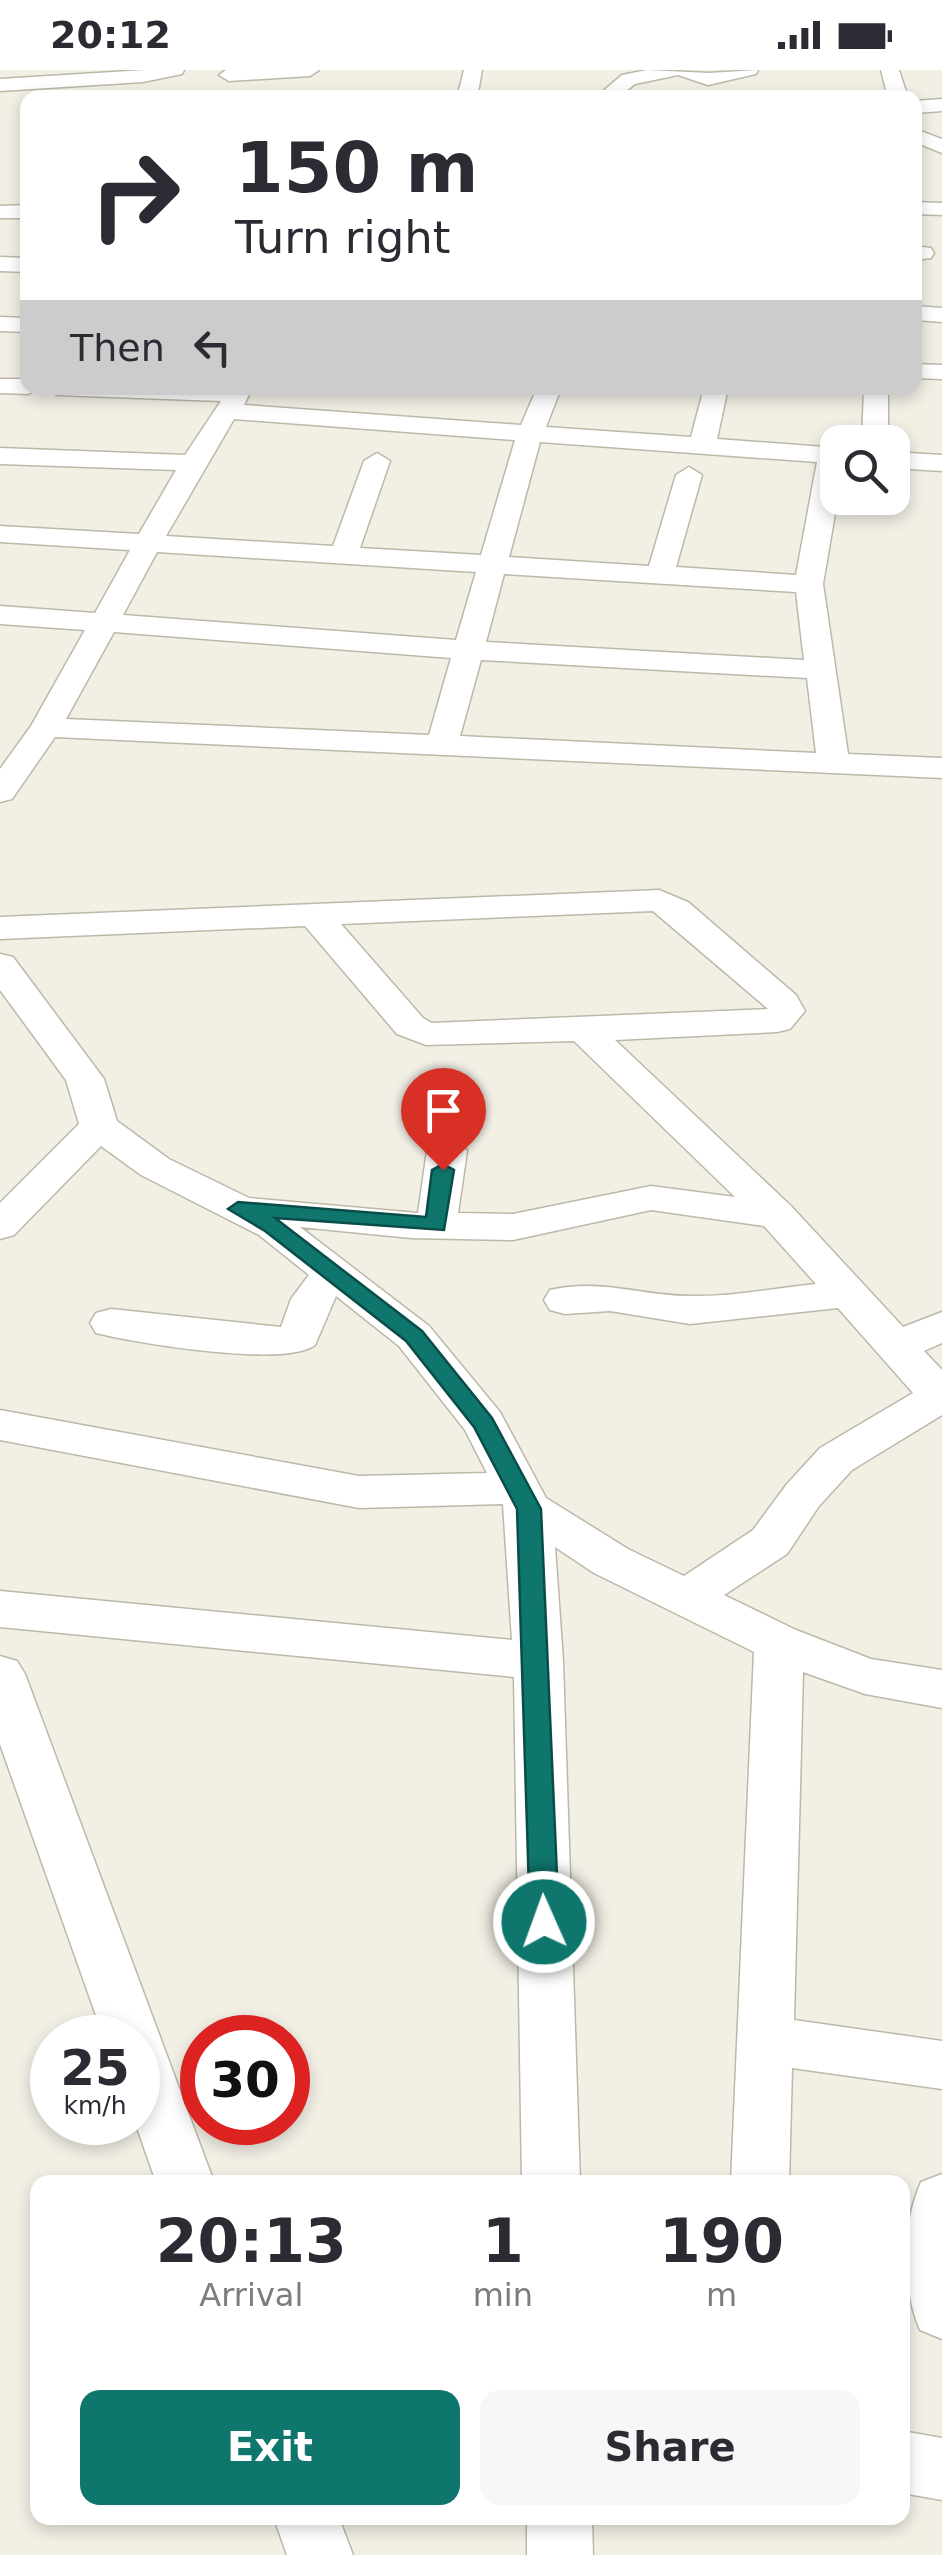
<!DOCTYPE html>
<style>
body{margin:0;font-family:"DejaVu Sans",sans-serif;background:#f7f7f7;color:#2b2b33;height:100vh;display:flex;flex-direction:column;font-size:38px;white-space:nowrap}
*{box-sizing:border-box;margin:0}
p{font-size:32px;color:#7c7c81}
.icon{flex:none;width:55px;height:55px;fill:none;stroke:currentColor;stroke-width:2;stroke-linecap:round;stroke-linejoin:round}
.map{position:relative;flex:1;overflow:hidden}
.panel{position:absolute;left:30px;top:2105px;width:880px;height:350px;display:flex;flex-direction:column;background:#fff;border-radius:20px;box-shadow:0 5px 15px #0003}
.panel>*{flex:none}
.banner{position:absolute;left:20px;top:20px;width:902px;height:305px;border-radius:20px;box-shadow:0 5px 15px #0003;background:#fff;color:#2b2b33;overflow:hidden}
.fabs{position:absolute;left:820px;top:355px;display:grid;gap:20px}
.fabs a{display:grid;place-items:center;width:90px;height:90px;border-radius:20px;background:#fff;box-shadow:0 5px 15px #0003;font-size:50px}
.speed{position:absolute;left:30px;top:1945px;display:flex;gap:20px;font-size:50px;font-weight:700;text-align:center}
.speed>*{display:grid;place-content:center;width:130px;height:130px;border-radius:50%;background:#fff;box-shadow:0 5px 15px #0003;line-height:1}
.speed small{font-size:25px;font-weight:400}
.speed .limit{border:15px solid #d22;background:#fff;color:#111}
.pin{position:absolute;display:grid;place-items:center;width:85px;height:85px;color:#fff;margin:-102px -42px;border-radius:50% 50% 50% 0;rotate:-45deg;box-shadow:0 0 10px #0007}
.pin .icon{rotate:45deg}
.me{position:absolute;width:110px;margin:-55px;rotate:358deg;stroke-linejoin:round;filter:drop-shadow(0 0 8px #0008)}
.turn{display:flex;align-items:center;gap:35px;height:210px;padding:0 50px;font-size:45px}
.turn .icon{width:130px;height:130px;stroke-width:2.5}
.turn b{display:block;font-size:70px;line-height:85px}
.then{display:flex;align-items:center;height:95px;padding:0 50px;background:#0003;gap:20px;font-size:38px}
.eta{display:flex;justify-content:space-evenly;align-items:center;height:170px;text-align:center}
.eta b{font-size:60px;font-weight:800;line-height:70px}
.action{display:flex;gap:20px;margin-top:auto;padding:20px 50px}
.action a{flex:1;height:115px;border-radius:20px;background:#0f766e;color:#fff;font-size:40px;font-weight:800;line-height:115px;text-align:center}
.action a+a{background:#f7f7f7;color:#2b2b33}
.status{display:flex;justify-content:space-between;align-items:center;height:70px;padding:0 50px;background:#fff;direction:ltr}
.status svg{height:28px;fill:currentColor}
.map>svg:first-child{display:block}
</style>
<div class="status"><b>20:12</b><svg viewBox="0 0 49 12"><path d="M0 12V9h3v3zM5 12V6h3v6zM10 12V3h3v9zM15 12V0h3v12zM26 1h20v11H26zM47 4h2v5h-2z"/></svg></div>
<div class="map">
<svg width="942" height="2485" viewBox="0 0 942 2485">
<rect width="100%" height="100%" fill="#f2efe5"/>
<g fill="none" stroke-linecap="round" stroke-linejoin="round">
<g stroke="#bdb8a8" stroke-width="3">
<path id="minor" d="M 145,0 L 184,0 L 182,4 L 143,12 L 0,21 L 0,9 Z
M 226,0 L 319,0 L 310,6 L 229,11 L 219,5 Z
M 464,0 L 482,0 L 477,28 L 457,28 Z
M 647,0 L 709,3 L 758,0 L 756,4 L 708,15 L 678,5 L 635,14 L 617,28 L 595,28 L 622,5 Z
M 881,0 L 899,0 L 908,28 L 888,28 Z
M 942,29 L 942,41 L 915,43 L 915,31 Z
M 915,59 L 942,69 L 942,83 L 915,72 Z
M 915,132 L 942,133 L 942,145 L 915,144 Z
M 28,135 L 28,148 L 0,148 L 0,136 Z
M 915,176 L 931,178 L 934,183 L 931,188 L 915,190 Z
M 0,187 L 28,188 L 28,202 L 0,201 Z
M 915,236 L 942,238 L 942,252 L 915,250 Z
M 0,247 L 28,248 L 28,262 L 0,261 Z
M 915,294 L 942,295 L 942,309 L 915,308 Z
M 0,309 L 28,309 L 28,318 L 40,318 L 28,324 L 0,323 Z
M 45,318 L 252,318 L 244,335 L 521,355 L 537,318 L 561,318 L 546,357 L 691,367 L 704,318 L 728,318 L 717,369 L 838,378 L 838,426 L 823,514 L 848,684 L 942,688 L 942,708 L 55,667 L 12,729 L 0,732 L 0,699 L 31,656 L 85,560 L 0,554 L 0,536 L 95,543 L 130,480 L 0,472 L 0,456 L 139,464 L 176,400 L 0,394 L 0,378 L 185,385 L 221,331 L 57,325 ZM 234,349 L 515,370 L 481,485 L 360,478 L 390,391 L 377,383 L 364,391 L 333,476 L 166,466 ZM 540,372 L 817,392 L 796,505 L 676,497 L 702,405 L 689,397 L 676,405 L 649,496 L 509,487 ZM 157,482 L 476,502 L 456,570 L 123,545 ZM 504,504 L 796,522 L 804,590 L 486,572 ZM 114,562 L 451,588 L 429,665 L 66,649 ZM 481,590 L 807,608 L 816,683 L 460,666 Z
M 864,318 L 888,318 L 888,372 L 862,372 Z
M 892,382 L 942,385 L 942,401 L 892,398 Z
M 659,820 L 688,832 L 796,925 L 805,941 L 790,959 L 777,962 L 615,970 L 791,1136 L 903,1257 L 942,1242 L 942,1273 L 924,1281 L 942,1300 L 942,1345 L 852,1400 L 819,1436 L 787,1484 L 724,1525 L 796,1560 L 871,1589 L 942,1600 L 942,1638 L 865,1624 L 803,1602 L 794,1950 L 942,1971 L 942,2019 L 792,1998 L 789,2112 L 731,2112 L 754,1582 L 594,1503 L 555,1477 L 563,1591 L 580,2112 L 522,2112 L 514,1607 L 0,1557 L 0,1521 L 512,1570 L 503,1434 L 359,1438 L 0,1370 L 0,1340 L 359,1406 L 487,1403 L 465,1360 L 399,1276 L 336,1226 L 315,1275 C 285,1298 136,1273 96,1263 L 90,1253 L 96,1243 L 111,1239 L 281,1257 L 291,1229 L 309,1205 L 259,1165 L 141,1105 L 101,1076 L 14,1165 L 0,1169 L 0,1133 L 79,1054 L 66,1010 L 0,920 L 0,884 L 13,887 L 104,1009 L 117,1051 L 169,1089 L 249,1128 L 418,1143 L 427,1081 L 433,1073 L 447,1069 L 461,1073 L 467,1081 L 458,1143 L 513,1144 L 651,1116 L 735,1127 L 574,971 L 426,975 L 397,964 L 305,856 L 0,869 L 0,847 ZM 653,841 L 768,939 L 432,953 L 423,948 L 341,854 ZM 651,1140 L 764,1156 L 816,1214 C 775,1218 732,1227 691,1226 C 642,1226 599,1208 550,1220 L 544,1230 L 550,1240 L 565,1244 L 610,1241 L 690,1254 L 838,1238 L 913,1323 L 820,1378 L 787,1414 L 753,1460 L 684,1506 L 628,1479 L 546,1428 L 500,1342 L 429,1256 L 300,1157 L 411,1168 L 513,1170 Z
M 0,1586 L 17,1591 L 25,1604 L 214,2112 L 156,2112 L 135,2052 L 138,1968 L 104,1968 L 0,1674 Z
M 942,2104 L 942,2269 L 920,2260 C 902,2219 902,2154 921,2112 Z
M 902,2361 L 942,2368 L 942,2430 L 902,2423 Z
M 274,2448 L 339,2448 L 353,2485 L 287,2485 Z
M 527,2448 L 592,2448 L 593,2485 L 527,2485 Z"/>
</g>
<use href="#minor" fill="#fff" fill-rule="evenodd"/>
</g>
<path fill="#0f766e" stroke="#0a4d48" stroke-width="2.5" d="M 443,1094 L 454,1100 L 444,1160 L 275,1148 L 422,1261 L 492,1348 L 541,1439 L 559,1852 L 554,1860 L 544,1864 L 534,1860 L 530,1852 L 517,1439 L 474,1357 L 406,1271 L 265,1161 L 228,1139 L 238,1132 L 426,1147 L 432,1100 Z"/>
</svg>
<div class="fabs">
<a><svg class="icon" aria-label="search" viewBox="0 0 24 24"><circle cx="10" cy="10" r="6"/><path d="M15 15l6 6"/></svg></a>
</div>
<div class="speed"><div>25<small>km/h</small></div><div class="limit">30</div></div>
<div class="pin" style="left:443px;top:1100px;background:#d93025"><svg class="icon" aria-label="arrive" viewBox="0 0 24 24"><path d="M6 21V4h12l-3 4 3 4H6"/></svg></div>
<svg class="me" style="left:544px;top:1852px" viewBox="-20 -20 40 40"><circle r="17" fill="#0f766e" stroke="#fff" stroke-width="3"/><path d="M0-11L8 9 0 5-8 9z" fill="#fff"/></svg>
<div class="banner">
<div class="turn"><svg class="icon" aria-label="right" viewBox="0 0 24 24"><path d="M7 20v-9h11M14 6l5 5-5 5"/></svg><div><b>150 m</b>Turn right</div></div>
<div class="then">Then<svg class="icon" aria-label="left" viewBox="0 0 24 24"><path d="M17 20v-9H6M10 6l-5 5 5 5"/></svg></div>
</div>
<section class="panel">
<div class="eta">
<div><b>20:13</b><p>Arrival</p></div>
<div><b>1</b><p>min</p></div>
<div><b>190</b><p>m</p></div>
</div>
<div class="action"><a>Exit</a><a>Share</a></div>
</section>
</div>
